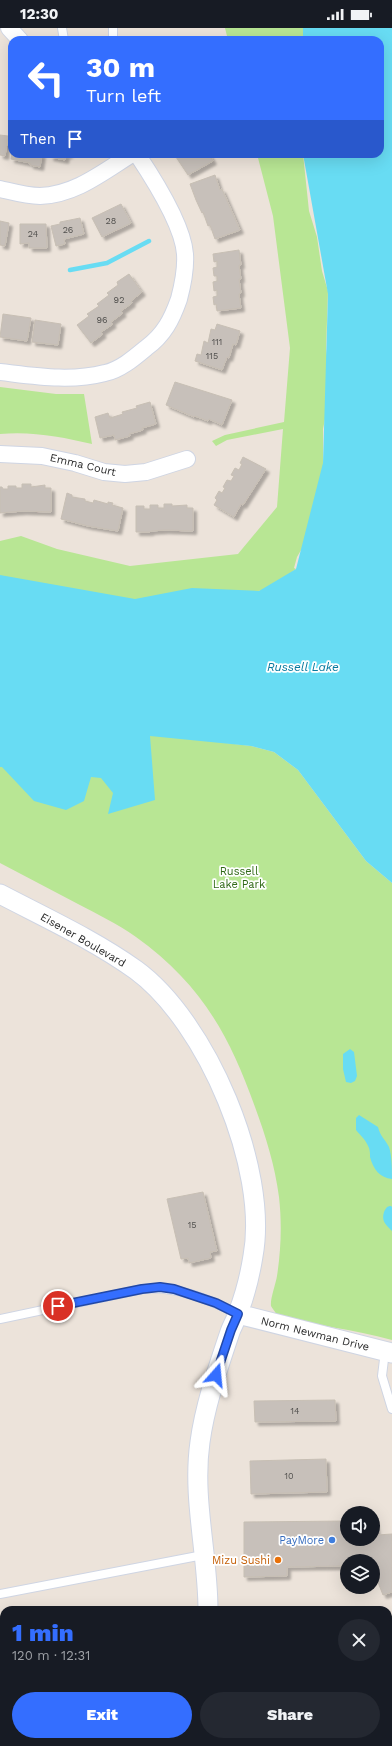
<!DOCTYPE html>
<meta charset="utf-8">
<style>
body{margin:0;font-family:"Work Sans",sans-serif;background:#242831;color:#f1f3f6;height:100vh;display:flex;flex-direction:column;font-size:15px;white-space:nowrap}
*{box-sizing:border-box;margin:0}
p{font-size:13px;color:#9ea1a6}
.icon{flex:none;width:22px;height:22px;fill:none;stroke:currentColor;stroke-width:2;stroke-linecap:round;stroke-linejoin:round}
.map{position:relative;flex:1;overflow:hidden}
.panel{position:absolute;left:0px;top:1578px;width:392px;height:140px;display:flex;flex-direction:column;background:#171b24;border-radius:12px 12px 0 0;box-shadow:0 4px 16px #0002}
.panel>*{flex:none}
.hud{position:absolute;left:8px;top:8px;width:376px;height:122px;border-radius:12px;box-shadow:0 4px 16px #0002;background:#346eff;color:#fff;overflow:hidden}
.fabs{position:absolute;left:340px;top:1478px;display:grid;gap:8px}
.fabs a{display:grid;place-items:center;width:40px;height:40px;border-radius:50%;background:#171b24;box-shadow:0 4px 16px #0002;font-size:20px}
.pin{position:absolute;display:grid;place-items:center;width:34px;height:34px;color:#fff;margin:-17px;border:2px solid #fff;border-radius:50%;box-shadow:0 1px 4px #0007}
.me{position:absolute;width:44px;margin:-22px;rotate:18deg;stroke-linejoin:round;filter:drop-shadow(0 0 3px #0008)}
.turn{display:flex;align-items:center;gap:14px;height:84px;padding:0 12px;font-size:18px}
.turn .icon{width:52px;height:52px;stroke-width:2.5}
.turn b{display:block;font-size:28px;line-height:34px}
.then{display:flex;align-items:center;height:38px;padding:0 12px;background:#0003;gap:8px;font-size:15px}
.round{display:grid;place-items:center;flex:none;width:42px;height:42px;border-radius:21px;background:#242831}
.summary{display:flex;align-items:center;justify-content:space-between;height:68px;padding:0 12px}
h1{font-size:24px;font-weight:800;line-height:30px;color:#346eff}
.primary-button{display:flex;gap:8px;margin-top:auto;padding:8px 12px}
.primary-button a{flex:1;height:46px;border-radius:24px;background:#346eff;color:#fff;font-size:16px;font-weight:800;line-height:46px;text-align:center}
.primary-button a+a{background:#242831;color:#f1f3f6}
.status{display:flex;justify-content:space-between;align-items:center;height:28px;padding:0 20px;background:#171b24;direction:ltr}
.status svg{height:11px;fill:currentColor}
.map>svg:first-child{display:block}
</style>
<div class="status"><b>12:30</b><svg viewBox="0 0 49 12"><path d="M0 12V9h3v3zM5 12V6h3v6zM10 12V3h3v9zM15 12V0h3v12zM26 1h20v11H26zM47 4h2v5h-2z"/></svg></div>
<div class="map">
<svg width="392" height="1718" viewBox="0 0 392 1718">
<defs>
<filter id="shadow"><feDropShadow dx="3.5" dy="3.5" stdDeviation="1" flood-color="#0004"/></filter>
</defs>
<rect width="100%" height="100%" fill="#ece3da"/>
<path fill="#b8e694" d="M 225,0 L 304,0 L 304,12 L 228,12 Z
M 257,126 L 303,126 L 309,183 L 317,209 L 322,243 L 328,263 L 326,321 L 327,328 L 327,381 L 323,401 L 323,439 L 304,517 L 297,529 L 294,540 L 296,541 L 267,562 L 177,572 L 0,570 L 0,513 L 21,508 L 57,521 L 130,538 L 238,526 L 277,479 L 283,401 L 227,412 L 216,418 L 212,413 L 225,407 L 284,394 L 290,320 L 273,188 Z
M 0,359 L 56,366 L 84,366 L 92,416 C 62,409 32,403 0,406 Z
M 127,703 L 251,718 L 274,724 L 298,742 L 366,833 L 392,855 L 392,1312 C 353,1301 314,1298 276,1286 C 275,1283 272,1280 271,1278 C 270,1271 276,1255 277,1248 C 281,1222 282,1196 279,1169 C 275,1138 266,1109 255,1079 C 229,1006 200,955 136,909 C 118,896 97,886 78,876 C 52,862 26,849 0,835 L 0,715 Z"/>
<path fill="#68dcf3" d="M 303,0 L 392,0 L 392,855 L 366,833 L 298,742 L 274,724 L 251,718 L 150,708 L 155,772 L 108,786 L 113,765 L 101,750 L 91,749 L 84,773 L 66,782 L 34,773 L 2,739 L 0,739 L 0,547 L 135,571 L 192,560 L 259,563 L 296,541 L 323,435 L 328,266 L 303,126 L 380,126 L 380,12 L 303,12 Z
M 350,1021 L 354,1024 L 357,1048 L 355,1053 L 351,1055 L 346,1054 L 343,1041 L 343,1026 Z
M 359,1087 L 378,1099 C 380,1108 385,1111 389,1119 C 392,1128 392,1141 392,1151 C 380,1150 373,1141 370,1129 C 370,1126 370,1123 369,1120 C 366,1112 361,1108 356,1102 L 356,1090 Z
M 391,1178 L 392,1179 L 392,1203 C 386,1197 381,1193 384,1184 C 386,1180 387,1178 391,1178 Z"/>
<g fill="none" stroke-linecap="round" stroke-linejoin="round">
<path stroke="#68dcf3" stroke-width="4.5" d="M 70,242 L 107,235 L 149,213"/>
</g>
<path fill="#c7c0ba" stroke="#c7bfb4" filter="url(#shadow)" d="M 0,107 L 8,108 L 5,128 L 0,127 Z
M 12,123 L 12,126 L 42,126 L 40,139 L 30,137 L 30,135 L 11,131 Z
M 51,126 L 69,126 L 69,127 L 66,127 L 65,132 L 50,129 Z
M 174,126 L 209,126 L 213,133 L 188,147 Z
M 215,147 L 220,162 L 222,161 L 240,202 L 215,211 L 210,197 L 208,198 L 203,184 L 202,185 L 196,172 L 190,156 Z
M 121,176 L 131,195 L 102,209 L 92,190 Z
M 80,190 L 84,206 L 64,211 L 65,216 L 56,218 L 51,198 L 60,196 L 60,194 Z
M 0,193 L 9,195 L 5,218 L 0,217 Z
M 20,196 L 46,196 L 47,220 L 29,220 L 29,215 L 20,216 Z
M 239,222 L 241,237 L 239,237 L 241,251 L 239,251 L 241,265 L 239,266 L 241,280 L 217,283 L 216,276 L 214,277 L 213,269 L 217,268 L 217,262 L 214,263 L 213,254 L 217,253 L 217,248 L 214,248 L 213,240 L 217,239 L 217,233 L 214,234 L 213,226 Z
M 129,246 L 142,264 L 131,273 L 132,275 L 121,283 L 123,285 L 111,294 L 113,296 L 101,304 L 103,306 L 91,315 L 77,297 L 89,288 L 87,286 L 99,278 L 97,276 L 109,267 L 107,265 L 118,257 L 117,254 Z
M 3,286 L 31,290 L 27,313 L 0,309 Z
M 35,292 L 61,296 L 58,317 L 32,314 Z
M 217,296 L 240,303 L 236,317 L 233,316 L 229,330 L 227,329 L 222,342 L 195,333 L 197,326 L 201,327 L 204,313 L 208,315 L 211,301 L 215,302 Z
M 175,354 L 232,372 L 222,397 L 209,391 L 208,393 L 195,388 L 194,389 L 166,377 Z
M 150,374 L 156,396 L 142,400 L 143,402 L 129,406 L 130,408 L 115,412 L 114,407 L 100,410 L 95,389 L 108,385 L 110,390 L 123,386 L 122,384 L 137,380 L 136,378 Z
M 243,429 L 266,441 L 243,477 L 241,476 L 234,489 L 214,477 L 217,472 L 215,470 L 219,463 L 222,465 L 225,460 L 223,459 L 227,452 L 231,453 L 234,448 L 231,447 L 235,440 L 239,442 L 242,436 L 240,435 Z
M 22,456 L 31,456 L 31,459 L 45,457 L 45,460 L 51,460 L 51,484 L 23,483 L 0,485 L 0,459 L 2,459 L 3,461 L 8,461 L 8,458 L 16,458 L 16,460 L 22,460 Z
M 67,465 L 72,467 L 72,469 L 85,471 L 85,473 L 93,475 L 94,472 L 108,476 L 108,474 L 113,475 L 112,477 L 123,480 L 118,503 L 88,498 L 61,491 Z
M 164,476 L 172,476 L 172,478 L 187,477 L 187,480 L 193,480 L 193,503 L 165,502 L 151,503 L 150,504 L 136,504 L 136,478 L 144,478 L 144,481 L 150,481 L 150,477 L 158,477 L 158,480 L 164,480 Z
M 203,1164 L 217,1223 L 210,1224 L 211,1230 L 189,1235 L 188,1230 L 181,1231 L 167,1171 Z
M 335,1372 L 336,1393 L 255,1394 L 254,1373 Z
M 326,1431 L 327,1464 L 251,1466 L 250,1433 Z
M 347,1493 L 347,1511 L 373,1511 L 373,1493 L 375,1493 L 377,1507 L 392,1506 L 392,1564 L 383,1567 L 374,1544 L 373,1544 L 373,1533 L 347,1533 L 347,1545 L 345,1538 L 287,1539 L 287,1548 L 244,1549 L 244,1494 Z
M 388,1673 L 392,1673 L 392,1718 L 372,1718 L 369,1714 L 388,1714 Z"/>
<g fill="none" stroke-linecap="round" stroke-linejoin="round">
<g stroke="#cfd5e3" stroke-width="10">
<path id="service" d="M 62,0 L 64,12
M 113,12 L 113,0
M 0,1291 L 142,1261 C 178,1258 206,1270 238,1286
M 385,1323 L 382,1348 L 392,1381
M 0,1566 L 203,1527
M 388,1627 L 392,1632
M 333,1714 L 334,1718
M 364,1714 L 364,1718"/>
</g>
<g stroke="#cfd5e3" stroke-width="18">
<path id="minor" d="M 9,0 L 20,12
M 0,161 C 13,164 27,168 40,168 C 75,167 103,144 132,126
M 0,344 C 35,348 70,354 105,345 C 120,342 134,330 146,320 C 164,307 172,291 179,271 C 183,256 186,241 185,226 C 183,197 153,150 137,126
M 0,426 L 42,428 L 75,435 L 104,444 L 125,446 L 146,444 L 187,431"/>
</g>
<g stroke="#cfd5e3" stroke-width="21">
<path id="tertiary" d="M 0,866 C 46,890 94,912 136,942 C 207,994 269,1141 253,1228 C 250,1247 245,1267 238,1285 C 236,1292 232,1298 230,1304 C 218,1340 205,1377 200,1414 C 192,1470 208,1526 208,1582
M 238,1286 L 392,1325
M 207,1718 L 207,1714"/>
</g>
<use href="#service" stroke="#fff" stroke-width="8"/>
<use href="#minor" stroke="#fff" stroke-width="16"/>
<use href="#tertiary" stroke="#fff" stroke-width="19"/>
</g>
<g fill="none" stroke-linecap="round" stroke-linejoin="round">
<g stroke="#2248a6" stroke-width="10">
<path id="route" d="M 58,1278 L 142,1261 L 160,1259 L 174,1261 L 216,1275 L 238,1286 L 231,1302 L 216,1347"/>
</g>
<use href="#route" stroke="#346eff" stroke-width="7"/>
</g>
<circle fill="#3f7fe0" stroke="#fff" stroke-width="1.5" cx="332" cy="1512" r="4"/>
<circle fill="#e8710a" stroke="#fff" stroke-width="1.5" cx="278" cy="1532" r="4"/>
<g text-anchor="middle" dominant-baseline="central" stroke-width="3.5" stroke-linejoin="round" paint-order="stroke">
<g font-size="9" fill="#504f4d">
<text x="111" y="193">28</text>
<text x="68" y="202">26</text>
<text x="33" y="206">24</text>
<text x="119" y="272">92</text>
<text x="102" y="292">96</text>
<text x="217" y="314">111</text>
<text x="212" y="328">115</text>
<text x="192" y="1197">15</text>
<text x="295" y="1383">14</text>
<text x="289" y="1448">10</text>
</g>
<g font-size="11" fill="#292929" stroke="#fff">
<text transform="translate(83 437) rotate(13)">Emma Court</text>
<text transform="translate(83 912) rotate(30)">Eisener Boulevard</text>
<text transform="translate(315 1306) rotate(14)">Norm Newman Drive</text>
</g>
<g font-size="11" fill="#306917" stroke="#fff">
<text x="239" y="843">Russell<tspan x="239" dy="13">Lake Park</tspan></text>
</g>
<g font-size="11" fill="#366cbe" stroke="#fff" text-anchor="end">
<text x="324" y="1512">PayMore</text>
</g>
<g font-size="11" fill="#c56008" stroke="#fff" text-anchor="end">
<text x="270" y="1532">Mizu Sushi</text>
</g>
<g font-size="12" font-style="italic" fill="#087a9f" stroke="#fff">
<text x="303" y="639">Russell Lake</text>
</g>
</g>
</svg>
<div class="fabs">
<a><svg class="icon" aria-label="sound" viewBox="0 0 24 24"><path d="M4 9h4l5-4v14l-5-4H4zM17 9q2 3 0 6"/></svg></a>
<a><svg class="icon" aria-label="layers" viewBox="0 0 24 24"><path d="M12 4l9 5-9 5-9-5zM3 14l9 5 9-5"/></svg></a>
</div>
<div class="pin" style="left:58px;top:1278px;background:#d93025"><svg class="icon" aria-label="arrive" viewBox="0 0 24 24"><path d="M6 21V4h12l-3 4 3 4H6"/></svg></div>
<svg class="me" style="left:216px;top:1347px" viewBox="-20 -20 40 40"><path d="M0-17L14 15 0 8-14 15z" fill="#346eff" stroke="#fff" stroke-width="4"/></svg>
<div class="hud">
<div class="turn"><svg class="icon" aria-label="left" viewBox="0 0 24 24"><path d="M17 20v-9H6M10 6l-5 5 5 5"/></svg><div><b>30 m</b>Turn left</div></div>
<div class="then">Then<svg class="icon" aria-label="arrive" viewBox="0 0 24 24"><path d="M6 21V4h12l-3 4 3 4H6"/></svg></div>
</div>
<section class="panel">
<div class="summary"><div><h1>1 min</h1><p>120 m · 12:31</p></div><a class="round"><svg class="icon" aria-label="close" viewBox="0 0 24 24"><path d="M6 6l12 12M18 6L6 18"/></svg></a></div>
<div class="primary-button"><a>Exit</a><a>Share</a></div>
</section>
</div>
